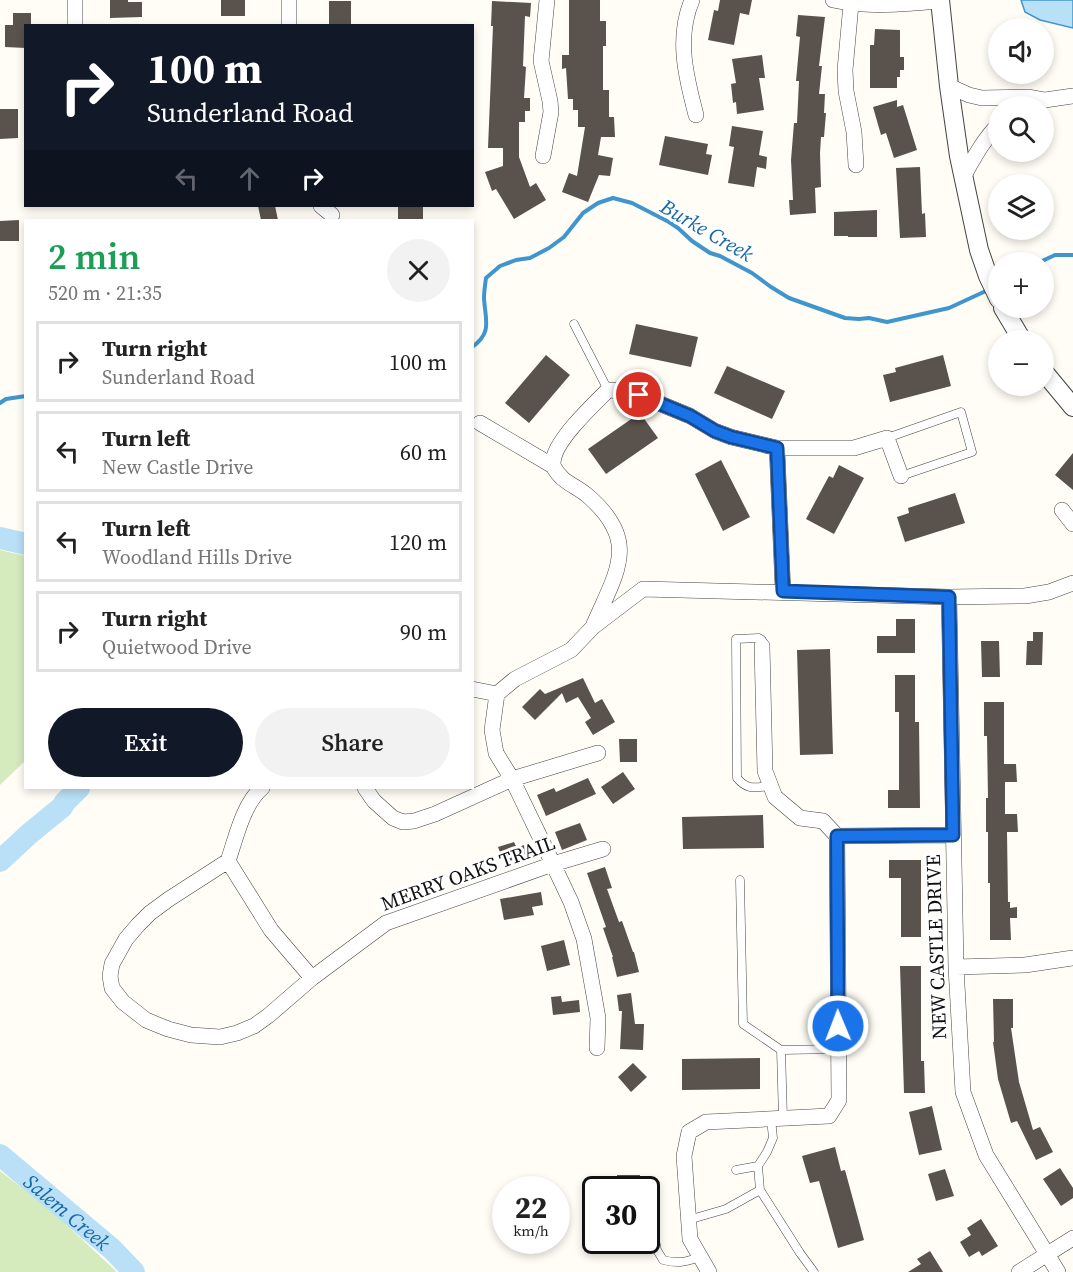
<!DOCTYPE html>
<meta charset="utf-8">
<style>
body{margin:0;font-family:"Source Serif 4",serif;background:#f2f2f2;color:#222;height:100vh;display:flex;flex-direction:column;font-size:22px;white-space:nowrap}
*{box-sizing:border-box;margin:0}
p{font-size:20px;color:#767676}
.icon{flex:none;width:33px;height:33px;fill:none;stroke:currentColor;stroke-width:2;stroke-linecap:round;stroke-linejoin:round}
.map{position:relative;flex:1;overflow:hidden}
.drawer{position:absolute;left:24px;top:219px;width:450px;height:570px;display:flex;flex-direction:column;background:#fff;border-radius:0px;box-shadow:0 3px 9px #0003}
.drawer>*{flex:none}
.guide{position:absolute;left:24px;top:24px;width:450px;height:183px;border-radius:0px;box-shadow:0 3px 9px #0003;background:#111827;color:#fff;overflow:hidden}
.buttons{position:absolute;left:988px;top:18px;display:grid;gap:12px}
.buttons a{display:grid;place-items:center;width:66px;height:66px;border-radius:50%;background:#fff;box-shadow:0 3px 9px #0003;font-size:30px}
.speed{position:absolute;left:492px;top:1176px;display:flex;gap:12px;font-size:30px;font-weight:700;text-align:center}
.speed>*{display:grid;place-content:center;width:78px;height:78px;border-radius:50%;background:#fff;box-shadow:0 3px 9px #0003;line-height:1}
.speed small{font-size:15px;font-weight:400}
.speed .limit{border:3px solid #111;border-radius:9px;background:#fff;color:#111}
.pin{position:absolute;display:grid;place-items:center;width:51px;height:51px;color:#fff;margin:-26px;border:3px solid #fff;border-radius:50%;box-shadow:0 2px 6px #0007}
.me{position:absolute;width:66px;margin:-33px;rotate:359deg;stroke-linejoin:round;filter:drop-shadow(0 0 4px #0008)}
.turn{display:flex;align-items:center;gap:21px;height:126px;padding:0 24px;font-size:27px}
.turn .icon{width:78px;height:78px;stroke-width:2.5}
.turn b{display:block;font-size:42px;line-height:51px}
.lanes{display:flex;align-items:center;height:57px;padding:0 24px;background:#0003;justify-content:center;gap:30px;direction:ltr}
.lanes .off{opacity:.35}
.round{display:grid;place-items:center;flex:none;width:63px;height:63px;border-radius:32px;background:#f2f2f2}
.summary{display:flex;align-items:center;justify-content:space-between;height:102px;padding:0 24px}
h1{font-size:36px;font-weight:600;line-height:45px;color:#1e9e55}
.button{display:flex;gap:12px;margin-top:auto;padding:12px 24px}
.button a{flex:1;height:69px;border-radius:36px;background:#111827;color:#fff;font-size:24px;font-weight:600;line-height:69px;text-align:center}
.button a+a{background:#f2f2f2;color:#222}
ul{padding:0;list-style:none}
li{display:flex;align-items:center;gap:18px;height:81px;margin:0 12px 9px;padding:0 12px;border:3px solid #e0e0e0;border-radius:0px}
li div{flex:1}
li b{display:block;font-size:22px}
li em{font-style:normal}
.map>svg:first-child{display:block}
</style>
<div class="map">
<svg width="1073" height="1272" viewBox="0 0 1073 1272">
<rect width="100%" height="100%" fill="#fffdf5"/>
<path fill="#d5ebbd" d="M 0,550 L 26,556 L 25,761 L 0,785 Z
M 0,1171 L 47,1207 L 117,1272 L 0,1272 Z"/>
<path fill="#b9e0f7" stroke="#3f96cf" stroke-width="1.5" d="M 1021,0 L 1073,0 L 1073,28 L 1040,20 L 1025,12 Z"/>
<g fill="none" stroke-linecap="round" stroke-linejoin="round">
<path stroke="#3f96cf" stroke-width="4" d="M 1040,262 L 1055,255 L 1073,255
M 472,347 C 493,333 485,319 484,298 C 484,292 485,285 486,278 L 500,266 L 516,260 L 530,258 L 549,248 L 564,237 L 583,213 L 598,203 L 613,198 L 632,203 L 669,222 L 678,228 L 692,241 L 710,253 L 720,256 L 752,273 L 771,287 L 789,298 L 845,318 L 859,319 L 869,318 L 887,322 L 949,308 L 988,290
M 0,403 L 6,399 L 26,396"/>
<g stroke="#b9e0f7" stroke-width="22">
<path d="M 0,538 L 26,544"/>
<path d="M 0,861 L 29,834 L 62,807 L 65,802 L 79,788"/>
<path id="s1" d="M 0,1155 L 112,1249 L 134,1272"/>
</g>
</g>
<path fill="#5a524d" d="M 110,0 L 128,0 L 128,2 L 142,2 L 142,17 L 110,18 Z
M 221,0 L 245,0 L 245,16 L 221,16 Z
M 569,0 L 600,0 L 600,21 L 606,21 L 606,46 L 603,46 L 603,90 L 609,90 L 609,117 L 614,117 L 615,137 L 601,137 L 598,155 L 613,158 L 610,176 L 599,175 L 588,202 L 562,192 L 569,173 L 577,176 L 585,127 L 578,127 L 578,110 L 573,110 L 573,99 L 568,99 L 566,68 L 562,69 L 562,55 L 569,55 Z
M 720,0 L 752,0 L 749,15 L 740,13 L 734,45 L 708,40 L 714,10 L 718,11 Z
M 329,1 L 351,1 L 351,26 L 329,26 Z
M 492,1 L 531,3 L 530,17 L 525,16 L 523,66 L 526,67 L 524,98 L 530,98 L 530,111 L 525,111 L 525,122 L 519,122 L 519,157 L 530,187 L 536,183 L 546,200 L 514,219 L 496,189 L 492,191 L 485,172 L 503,166 L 503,148 L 488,148 L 493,26 L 491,26 Z
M 13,13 L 31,13 L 31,26 L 26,26 L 26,48 L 5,47 L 5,25 L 13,25 Z
M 798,15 L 825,17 L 819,66 L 822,66 L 819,94 L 825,94 L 824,113 L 826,113 L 824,137 L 821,137 L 820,153 L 821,187 L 815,188 L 816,213 L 790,215 L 789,200 L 793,200 L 791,160 L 794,123 L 797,123 L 799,81 L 796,81 L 800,37 L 796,36 Z
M 875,29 L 900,30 L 900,57 L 904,57 L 904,70 L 900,70 L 900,77 L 897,77 L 897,88 L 870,88 L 870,45 L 874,45 Z
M 762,55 L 765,78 L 759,78 L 764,110 L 737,114 L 736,102 L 733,103 L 731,84 L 736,83 L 732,59 Z
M 897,100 L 897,107 L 903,105 L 917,150 L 894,158 L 886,133 L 881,135 L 873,107 Z
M 0,109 L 18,109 L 18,138 L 0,139 Z
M 732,126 L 763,131 L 759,155 L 767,157 L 766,169 L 757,167 L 754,187 L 728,183 L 734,147 L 729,146 Z
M 665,136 L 708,144 L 706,154 L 712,155 L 708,175 L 659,165 Z
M 920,167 L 922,214 L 925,213 L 926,237 L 900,238 L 896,168 Z
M 258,206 L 275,206 L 278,220 L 261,220 Z
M 398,206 L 423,206 L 423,220 L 398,220 Z
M 877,210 L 877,237 L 848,237 L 848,236 L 834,236 L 834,212 Z
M 19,220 L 19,241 L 0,241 L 0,221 Z
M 636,324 L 698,337 L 691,367 L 629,354 Z
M 546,355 L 570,375 L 529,423 L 505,403 Z
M 943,355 L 951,386 L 890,402 L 883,375 L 896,372 L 895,368 Z
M 727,366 L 785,391 L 772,419 L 714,393 Z
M 640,413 L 658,438 L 606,474 L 588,449 Z
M 1073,453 L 1073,490 L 1055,475 Z
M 721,460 L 750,517 L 723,531 L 695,474 Z
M 839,465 L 864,478 L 834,534 L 806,519 L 829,476 L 833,478 Z
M 955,493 L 965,523 L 905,542 L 897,517 L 909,513 L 908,508 Z
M 896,619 L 915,619 L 915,653 L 877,653 L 877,636 L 896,636 Z
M 1033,632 L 1043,632 L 1042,665 L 1026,665 L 1027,641 L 1033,641 Z
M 981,641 L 999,641 L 1000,677 L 982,677 Z
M 830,649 L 833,754 L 800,755 L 797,650 Z
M 895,675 L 915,675 L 915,722 L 919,722 L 920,808 L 888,808 L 888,790 L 899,790 L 899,712 L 895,712 Z
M 583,678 L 595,703 L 602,699 L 615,722 L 593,735 L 585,722 L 591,718 L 578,697 L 566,703 L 562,693 L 535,720 L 522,707 L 540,689 L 545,694 Z
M 984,702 L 1004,702 L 1004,764 L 1016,764 L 1017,782 L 1005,782 L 1005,814 L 1017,814 L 1018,832 L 1007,832 L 1008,902 L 1010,902 L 1010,908 L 1017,907 L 1017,918 L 1010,918 L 1011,940 L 990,940 L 990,883 L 988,883 L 988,832 L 986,832 L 986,798 L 988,798 L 987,736 L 984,736 Z
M 619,739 L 637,739 L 637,762 L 620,762 Z
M 623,772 L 635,789 L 613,804 L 601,787 Z
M 588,778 L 596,794 L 546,816 L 537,795 L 554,788 L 556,792 Z
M 763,815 L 764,848 L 683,849 L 682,817 Z
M 580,823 L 587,840 L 562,850 L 555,832 Z
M 514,842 L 517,848 L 524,845 L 527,855 L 504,863 L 498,847 Z
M 889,860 L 921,860 L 921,937 L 901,937 L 901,878 L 889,878 Z
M 605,867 L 612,888 L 607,889 L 619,922 L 622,921 L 633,952 L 634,952 L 639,972 L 617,977 L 612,957 L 613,957 L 603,928 L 606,927 L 587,873 Z
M 541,892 L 543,905 L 532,907 L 534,915 L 504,920 L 500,899 Z
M 564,940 L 570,965 L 547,971 L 541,946 Z
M 900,966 L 921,966 L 921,1061 L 924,1061 L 925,1093 L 904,1093 Z
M 631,993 L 635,1024 L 644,1024 L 643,1050 L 620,1049 L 622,1011 L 619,1011 L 617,995 Z
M 561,996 L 562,1002 L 579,1000 L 580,1012 L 553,1015 L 551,997 Z
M 993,999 L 1013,999 L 1013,1028 L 1011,1028 L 1019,1082 L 1033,1130 L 1040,1127 L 1053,1152 L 1036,1160 L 1017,1121 L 1011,1123 L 998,1079 L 993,1042 L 994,1042 Z
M 760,1058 L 760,1089 L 682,1090 L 682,1059 Z
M 633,1063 L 647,1077 L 631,1092 L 618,1077 Z
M 932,1106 L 942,1150 L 919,1155 L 909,1112 Z
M 835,1147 L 841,1171 L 845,1170 L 864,1240 L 838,1248 L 819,1181 L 810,1183 L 802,1156 Z
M 1060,1168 L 1073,1188 L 1073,1198 L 1061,1206 L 1043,1179 Z
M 945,1169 L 954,1196 L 936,1201 L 928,1174 Z
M 617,1175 L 640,1175 L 640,1190 L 617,1190 Z
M 981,1219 L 998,1246 L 982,1256 L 979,1251 L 969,1257 L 960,1242 L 971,1235 L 967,1228 Z
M 930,1251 L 943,1272 L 908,1272 L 921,1264 L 917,1259 Z"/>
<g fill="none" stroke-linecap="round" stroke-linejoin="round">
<g stroke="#444" stroke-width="9">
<path id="service" d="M 574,324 L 608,390
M 887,438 L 961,412 L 972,452 L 901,476
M 762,646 L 762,640 L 759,638 L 736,639 L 737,778 C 748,791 755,787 771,786
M 740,880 L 743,1024 L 781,1050 L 839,1049
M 781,1050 L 783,1118
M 736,1170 L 758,1166
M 760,1190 L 758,1166 L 767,1152 L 773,1138 L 771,1119
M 650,1215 L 657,1250 L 663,1260 C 679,1264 685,1262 700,1257
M 688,1220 L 726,1209 L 760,1190 L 800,1253 L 814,1272"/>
</g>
<g stroke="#444" stroke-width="16">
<path id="minor" d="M 692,0 C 676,38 686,77 696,115
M 833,0 C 870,8 903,4 940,1
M 851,4 L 845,70 L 846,91 L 854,132 L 856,165
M 75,26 L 75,0
M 289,26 L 289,0
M 949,86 L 969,95 L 982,98 L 1029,97 L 1045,100
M 1038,103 L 1045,100 L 1073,96
M 543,156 L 551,112 L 550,101 L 541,61 L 547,0
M 963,177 C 974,158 983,140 999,124
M 321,206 L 332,215
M 480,423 L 553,466 C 563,484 574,484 588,496 C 640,541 617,571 594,624
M 777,448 L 783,592
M 553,466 C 553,463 553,460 554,457 C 559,437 593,405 608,390 L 623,391 L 639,395 L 690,416 L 715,431 L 731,437 L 777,448 L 854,448 L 887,438 L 901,476
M 1062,510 L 1073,524
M 949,597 L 956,967 L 963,1092 L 986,1155 L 1058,1272
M 762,646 L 765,771 L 775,797 L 800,818 L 823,821 L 837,836 L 953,835
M 472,689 L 497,694
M 262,788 C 243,804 236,838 228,861 L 271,930 L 312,978
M 365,788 L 374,801 L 393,818 L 403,822 L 414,821 L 435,814 L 512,779 L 598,753
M 228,861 L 169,899 L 150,913 L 138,925 L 126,939 L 112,964 L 110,976 L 112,988 L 123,1002 L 146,1020 L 168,1029 L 191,1035 L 220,1037 L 237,1033 L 254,1026 L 268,1016 L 312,978 L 386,923 L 553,864 L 603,849
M 956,967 L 1025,965 L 1073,958
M 597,1048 L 598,1018 L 584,939 L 571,902 L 553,864 L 512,779 L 496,753 L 492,730 L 497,694 L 515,679 L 571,650 L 593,627 L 643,589 L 949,597 L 1025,596 L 1049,592 L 1073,583
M 709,1272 L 690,1239 L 684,1156 L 689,1132 L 706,1122 L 829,1116 L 839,1100 L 837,836
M 1019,1272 L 1073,1238"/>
</g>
<g stroke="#444" stroke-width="20">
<path id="tertiary" d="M 940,0 L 949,86 L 959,156 L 979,250 L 988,276 L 999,299
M 1003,308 L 1022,340
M 1044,372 L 1073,407"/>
</g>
<use href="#service" stroke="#fff" stroke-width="8"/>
<use href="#minor" stroke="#fff" stroke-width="15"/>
<use href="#tertiary" stroke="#fff" stroke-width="18"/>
</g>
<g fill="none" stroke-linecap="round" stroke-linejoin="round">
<g stroke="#114b97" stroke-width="15">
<path id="route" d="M 639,395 L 690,416 L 715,431 L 731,437 L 777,448 L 783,591 L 949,597 L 953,835 L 837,836 L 838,1026"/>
</g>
<use href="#route" stroke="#1a73e8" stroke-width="10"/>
</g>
<g text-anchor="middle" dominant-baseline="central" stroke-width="6" stroke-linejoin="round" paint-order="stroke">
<g font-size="20" fill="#111" stroke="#fff">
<text transform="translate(468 873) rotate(-20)">MERRY OAKS TRAIL</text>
<text transform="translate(936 947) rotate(-92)">NEW CASTLE DRIVE</text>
</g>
<g font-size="21" font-style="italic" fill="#1768a6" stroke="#fff">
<text transform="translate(707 230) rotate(30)">Burke Creek</text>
<text stroke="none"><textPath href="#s1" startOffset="88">Salem Creek</textPath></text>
</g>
</g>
</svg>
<div class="buttons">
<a><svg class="icon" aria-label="sound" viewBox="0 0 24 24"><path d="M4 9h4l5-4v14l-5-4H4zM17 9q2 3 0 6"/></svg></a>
<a><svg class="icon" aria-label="search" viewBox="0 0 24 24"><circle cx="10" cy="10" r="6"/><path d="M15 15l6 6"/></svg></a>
<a><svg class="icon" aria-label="layers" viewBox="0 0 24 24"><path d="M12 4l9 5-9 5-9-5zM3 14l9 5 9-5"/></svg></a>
<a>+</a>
<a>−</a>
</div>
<div class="speed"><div>22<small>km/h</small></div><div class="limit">30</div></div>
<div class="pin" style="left:639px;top:395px;background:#d93025"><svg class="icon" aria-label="arrive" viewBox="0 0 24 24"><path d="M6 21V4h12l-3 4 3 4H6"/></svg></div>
<svg class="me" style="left:838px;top:1026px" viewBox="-20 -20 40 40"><circle r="17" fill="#1a73e8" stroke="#fff" stroke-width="3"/><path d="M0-11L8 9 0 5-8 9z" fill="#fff"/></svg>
<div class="guide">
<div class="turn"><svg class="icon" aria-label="right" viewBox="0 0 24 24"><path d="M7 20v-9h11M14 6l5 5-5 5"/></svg><div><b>100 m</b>Sunderland Road</div></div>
<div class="lanes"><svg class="icon off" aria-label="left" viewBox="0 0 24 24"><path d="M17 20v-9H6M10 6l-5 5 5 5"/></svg><svg class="icon off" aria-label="ahead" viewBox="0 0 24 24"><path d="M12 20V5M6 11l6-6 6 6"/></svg><svg class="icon" aria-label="right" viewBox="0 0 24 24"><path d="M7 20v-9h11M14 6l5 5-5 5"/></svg></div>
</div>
<section class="drawer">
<div class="summary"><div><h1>2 min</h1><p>520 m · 21:35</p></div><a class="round"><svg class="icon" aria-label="close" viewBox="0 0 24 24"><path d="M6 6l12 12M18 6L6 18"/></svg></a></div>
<ul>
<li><svg class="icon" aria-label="right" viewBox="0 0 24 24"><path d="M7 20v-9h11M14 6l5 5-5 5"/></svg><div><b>Turn right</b><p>Sunderland Road</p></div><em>100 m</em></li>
<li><svg class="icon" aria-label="left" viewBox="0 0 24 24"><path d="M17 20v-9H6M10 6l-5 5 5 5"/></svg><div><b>Turn left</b><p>New Castle Drive</p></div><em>60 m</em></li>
<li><svg class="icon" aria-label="left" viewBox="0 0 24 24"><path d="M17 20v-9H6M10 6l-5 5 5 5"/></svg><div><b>Turn left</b><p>Woodland Hills Drive</p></div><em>120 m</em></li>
<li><svg class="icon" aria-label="right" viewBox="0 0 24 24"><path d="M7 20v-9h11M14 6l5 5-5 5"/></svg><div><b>Turn right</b><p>Quietwood Drive</p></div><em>90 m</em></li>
</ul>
<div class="button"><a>Exit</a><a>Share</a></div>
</section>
</div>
